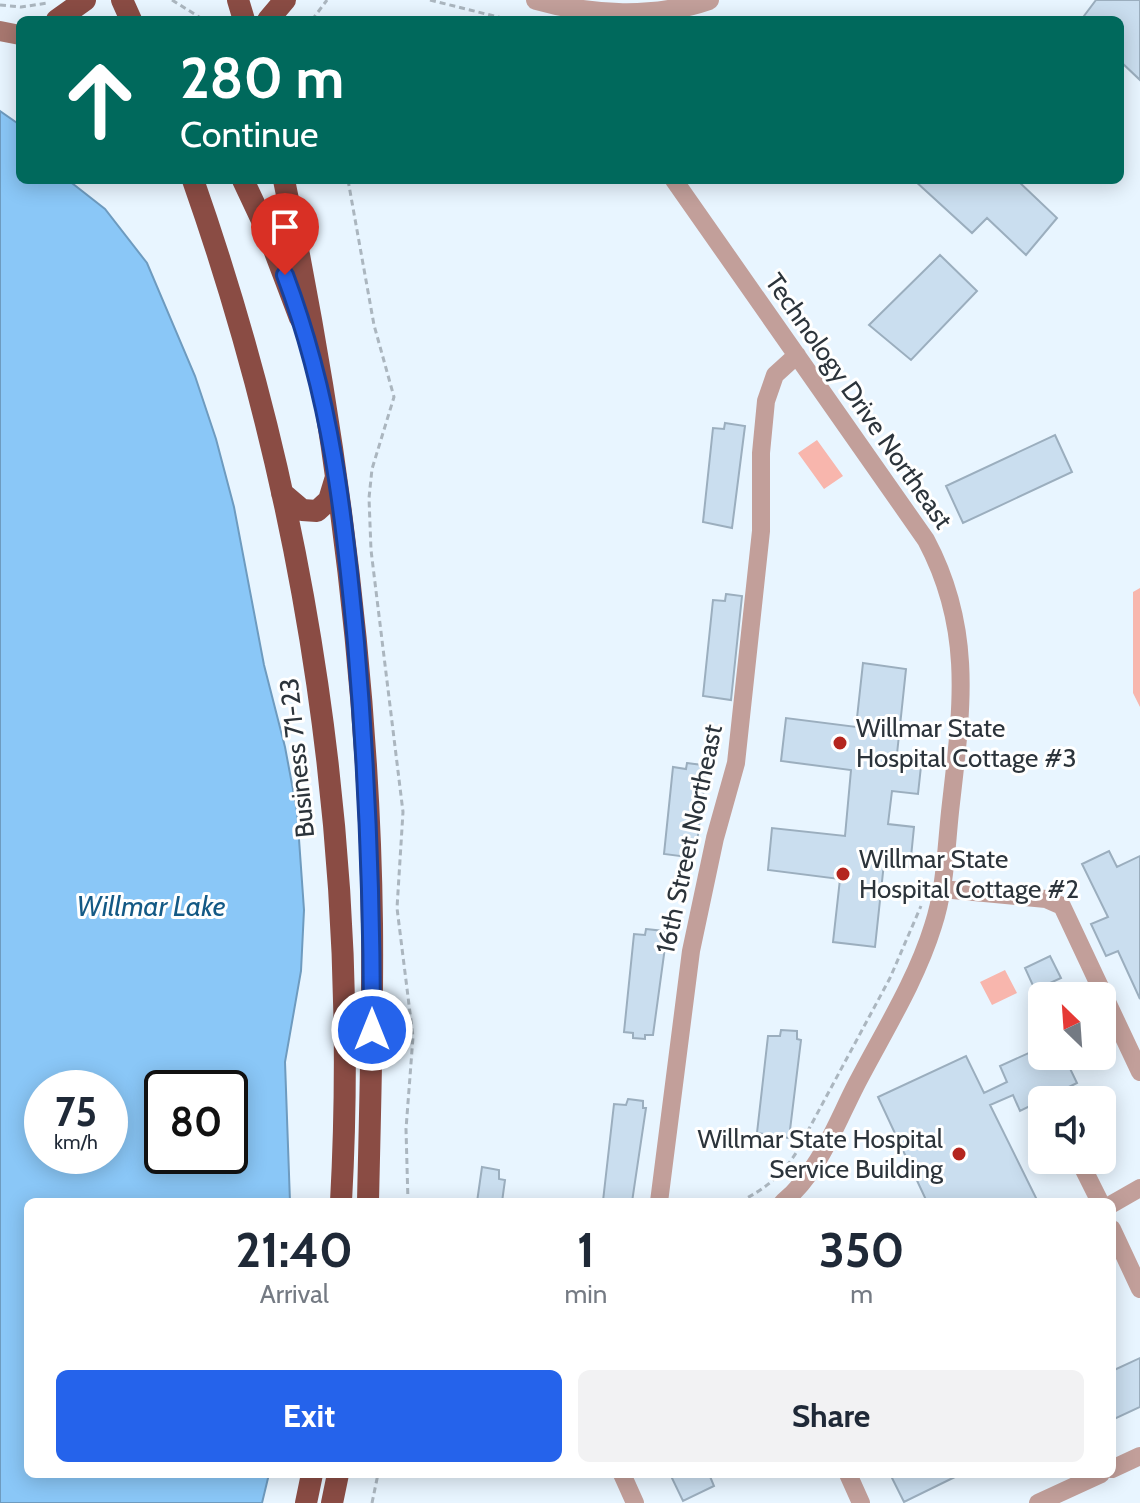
<!DOCTYPE html>
<style>
body{margin:0;font-family:Cabin,sans-serif;background:#f2f2f3;color:#1f2937;height:100vh;display:flex;flex-direction:column;font-size:30px;white-space:nowrap}
*{box-sizing:border-box;margin:0}
p{font-size:26px;color:#747a83}
.icon{flex:none;width:44px;height:44px;fill:none;stroke:currentColor;stroke-width:2;stroke-linecap:round;stroke-linejoin:round}
.map{position:relative;flex:1;overflow:hidden}
.side{position:absolute;left:24px;top:1198px;width:1092px;height:280px;display:flex;flex-direction:column;background:#fff;border-radius:12px;box-shadow:0 4px 20px #0003}
.side>*{flex:none}
.banner{position:absolute;left:16px;top:16px;width:1108px;height:168px;border-radius:12px;box-shadow:0 4px 20px #0003;background:#00695c;color:#fff;overflow:hidden}
.needle{width:52px;rotate:335deg}
.controls{position:absolute;left:1028px;top:982px;display:grid;gap:16px}
.controls a{display:grid;place-items:center;width:88px;height:88px;border-radius:12px;background:#fff;box-shadow:0 4px 20px #0003;font-size:40px}
.speed{position:absolute;left:24px;top:1070px;display:flex;gap:16px;font-size:40px;font-weight:700;text-align:center}
.speed>*{display:grid;place-content:center;width:104px;height:104px;border-radius:50%;background:#fff;box-shadow:0 4px 20px #0003;line-height:1}
.speed small{font-size:20px;font-weight:400}
.speed .limit{border:4px solid #111;border-radius:12px;background:#fff;color:#111}
.pin{position:absolute;display:grid;place-items:center;width:68px;height:68px;color:#fff;margin:-82px -34px;border-radius:50% 50% 50% 0;rotate:-45deg;box-shadow:0 0 8px #0007}
.pin .icon{rotate:45deg}
.me{position:absolute;width:88px;margin:-44px;rotate:0deg;stroke-linejoin:round;filter:drop-shadow(0 0 6px #0008)}
.turn{display:flex;align-items:center;gap:28px;height:168px;padding:0 32px;font-size:36px}
.turn .icon{width:104px;height:104px;stroke-width:2.5}
.turn b{display:block;font-size:56px;line-height:68px}
.eta{display:flex;justify-content:space-evenly;align-items:center;height:136px;text-align:center}
.eta b{font-size:48px;font-weight:800;line-height:56px}
.cta{display:flex;gap:16px;margin-top:auto;padding:16px 32px}
.cta a{flex:1;height:92px;border-radius:12px;background:#2563eb;color:#fff;font-size:32px;font-weight:800;line-height:92px;text-align:center}
.cta a+a{background:#f2f2f3;color:#1f2937}
.map>svg:first-child{display:block}
</style>
<div class="map">
<svg width="1140" height="1503" viewBox="0 0 1140 1503">
<rect width="100%" height="100%" fill="#e8f5ff"/>
<path fill="#f8b6ad" d="M 817,440 L 843,476 L 824,489 L 798,453 Z
M 1140,588 L 1140,707 L 1133,693 L 1133,592 Z
M 1005,970 L 1017,993 L 992,1005 L 980,982 Z"/>
<path fill="#8ac7f7" stroke="#6e9bbf" stroke-width="2" fill-rule="evenodd" d="M 0,111 L 20,125 L 20,180 L 68,180 L 105,209 L 147,263 L 195,376 L 216,439 L 234,507 L 264,665 L 285,747 L 297,811 L 304,910 L 301,971 L 285,1062 L 290,1202 L 28,1202 L 28,1474 L 269,1474 L 262,1503 L 0,1503 ZM 42,1088 L 110,1088 L 110,1156 L 42,1156 ZM 162,1088 L 230,1088 L 230,1156 L 162,1156 Z"/>
<path fill="#cadeef" stroke="#9baebe" stroke-width="2" d="M 1096,0 L 1140,0 L 1140,80 L 1120,61 L 1120,20 L 1081,20 Z
M 914,180 L 1017,180 L 1057,218 L 1026,255 L 987,218 L 972,233 Z
M 940,255 L 977,291 L 911,360 L 869,325 Z
M 725,423 L 745,426 L 732,528 L 703,522 L 713,428 L 724,429 Z
M 1055,435 L 1072,472 L 963,523 L 946,486 Z
M 726,594 L 742,596 L 731,700 L 703,696 L 713,600 L 725,601 Z
M 863,663 L 906,669 L 897,754 L 922,757 L 918,794 L 892,791 L 888,824 L 914,827 L 910,867 L 884,863 L 875,947 L 833,942 L 840,879 L 768,870 L 772,828 L 845,836 L 851,770 L 781,761 L 786,718 L 856,727 Z
M 687,763 L 702,765 L 702,771 L 706,772 L 695,858 L 664,854 L 673,767 L 686,769 Z
M 1109,851 L 1117,867 L 1140,856 L 1140,999 L 1118,951 L 1106,956 L 1091,924 L 1108,917 L 1082,864 Z
M 646,929 L 664,931 L 663,939 L 666,940 L 653,1035 L 645,1035 L 645,1039 L 633,1038 L 633,1033 L 624,1032 L 634,934 L 645,935 Z
M 1050,956 L 1061,978 L 1035,990 L 1025,968 Z
M 781,1030 L 797,1031 L 797,1039 L 801,1040 L 789,1138 L 757,1133 L 768,1036 L 780,1036 Z
M 1042,1047 L 1042,1056 L 1064,1056 L 1077,1083 L 1020,1111 L 1013,1095 L 990,1105 L 1038,1202 L 927,1202 L 878,1097 L 966,1056 L 984,1093 L 1007,1082 L 1000,1066 Z
M 628,1099 L 643,1101 L 643,1108 L 646,1108 L 632,1202 L 603,1201 L 614,1104 L 626,1105 Z
M 482,1167 L 499,1170 L 499,1179 L 505,1180 L 502,1202 L 477,1202 Z
M 1140,1358 L 1140,1407 L 1112,1420 L 1112,1371 Z
M 670,1474 L 709,1474 L 714,1486 L 683,1501 Z
M 890,1474 L 961,1474 L 904,1502 Z"/>
<g fill="none" stroke-linecap="round" stroke-linejoin="round">
<path stroke="#abb6bf" stroke-width="3" stroke-dasharray="6 4" stroke-linecap="butt" d="M 172,0 L 204,20
M 430,0 L 510,20
M 0,5 L 21,7 L 48,3
M 312,20 L 327,0
M 348,180 L 374,325 L 394,397 L 372,469 L 369,498 L 371,550 L 403,812 L 397,908 L 413,1037 L 406,1129 L 408,1202
M 739,1202 C 764,1190 781,1176 796,1153 L 890,978 L 921,906
M 372,1503 L 378,1474"/>
<path stroke="#c29f9a" stroke-width="18" d="M 674,180 L 926,540 C 975,632 961,713 950,812 C 946,850 945,890 933,926 C 916,981 883,1033 856,1085 C 836,1124 818,1174 783,1202
M 942,889 L 1046,899 L 1062,906 L 1140,1072
M 1079,1160 L 1100,1202
M 659,1202 L 691,951 L 715,838 L 736,763 L 761,531 L 761,453 L 766,401 L 775,375 L 797,355
M 1112,1204 L 1140,1188
M 1112,1229 L 1140,1289
M 1112,1469 L 1140,1456
M 622,1474 L 635,1503
M 848,1474 L 861,1503
M 1038,1503 L 1101,1474"/>
<path stroke="#c29f9a" stroke-width="20" d="M 536,0 C 592,16 654,19 709,0"/>
<path stroke="#a7776f" stroke-width="20" d="M 0,31 L 20,35"/>
<path stroke="#8a4c44" stroke-width="22" d="M 122,0 L 131,20
M 238,0 L 244,20
M 57,20 L 85,0
M 268,20 L 285,0
M 193,180 C 308,507 360,856 341,1202
M 243,180 L 267,231 L 300,318
M 284,180 C 335,425 369,673 372,924 C 373,1017 370,1109 368,1202
M 282,493 L 302,510 L 317,511 L 329,500 L 336,477
M 306,1503 L 312,1474
M 332,1503 L 338,1474"/>
</g>
<g fill="none" stroke-linecap="round" stroke-linejoin="round">
<g stroke="#184099" stroke-width="20">
<path id="route" d="M 285,275 C 331,398 344,513 356,643 C 367,772 372,900 372,1030"/>
</g>
<use href="#route" stroke="#2563eb" stroke-width="14"/>
</g>
<g fill="#b4251e" stroke="#fff" stroke-width="3">
<circle cx="840" cy="743" r="8"/>
<circle cx="843" cy="874" r="8"/>
<circle cx="959" cy="1154" r="8"/>
</g>
<g text-anchor="middle" dominant-baseline="central" stroke-width="6" stroke-linejoin="round" paint-order="stroke">
<g font-size="26" fill="#2c343b" stroke="#fff">
<text transform="translate(859 401) rotate(55)">Technology Drive Northeast</text>
<text transform="translate(297 758) rotate(-96)">Business 71-23</text>
<text transform="translate(689 839) rotate(-78)">16th Street Northeast</text>
</g>
<g font-size="26" fill="#2c343b" stroke="#fff" text-anchor="start">
<text x="856" y="728">Willmar State<tspan x="856" dy="30">Hospital Cottage #3</tspan></text>
<text x="859" y="859">Willmar State<tspan x="859" dy="30">Hospital Cottage #2</tspan></text>
<text x="943" y="1139" text-anchor="end">Willmar State Hospital<tspan x="943" dy="30">Service Building</tspan></text>
</g>
<g font-size="28" font-style="italic" fill="#135985" stroke="#fff">
<text x="151" y="906">Willmar Lake</text>
</g>
</g>
</svg>
<div class="controls">
<a><svg class="needle" viewBox="-14 -14 28 28"><path d="M0-13l5 13h-10z" fill="#e53935"/><path d="M0 13l5-13h-10z" fill="#747a83"/></svg></a>
<a><svg class="icon" aria-label="sound" viewBox="0 0 24 24"><path d="M4 9h4l5-4v14l-5-4H4zM17 9q2 3 0 6"/></svg></a>
</div>
<div class="speed"><div>75<small>km/h</small></div><div class="limit">80</div></div>
<div class="pin" style="left:285px;top:275px;background:#d93025"><svg class="icon" aria-label="arrive" viewBox="0 0 24 24"><path d="M6 21V4h12l-3 4 3 4H6"/></svg></div>
<svg class="me" style="left:372px;top:1030px" viewBox="-20 -20 40 40"><circle r="17" fill="#2563eb" stroke="#fff" stroke-width="3"/><path d="M0-11L8 9 0 5-8 9z" fill="#fff"/></svg>
<div class="banner">
<div class="turn"><svg class="icon" aria-label="ahead" viewBox="0 0 24 24"><path d="M12 20V5M6 11l6-6 6 6"/></svg><div><b>280 m</b>Continue</div></div>
</div>
<section class="side">
<div class="eta">
<div><b>21:40</b><p>Arrival</p></div>
<div><b>1</b><p>min</p></div>
<div><b>350</b><p>m</p></div>
</div>
<div class="cta"><a>Exit</a><a>Share</a></div>
</section>
</div>
